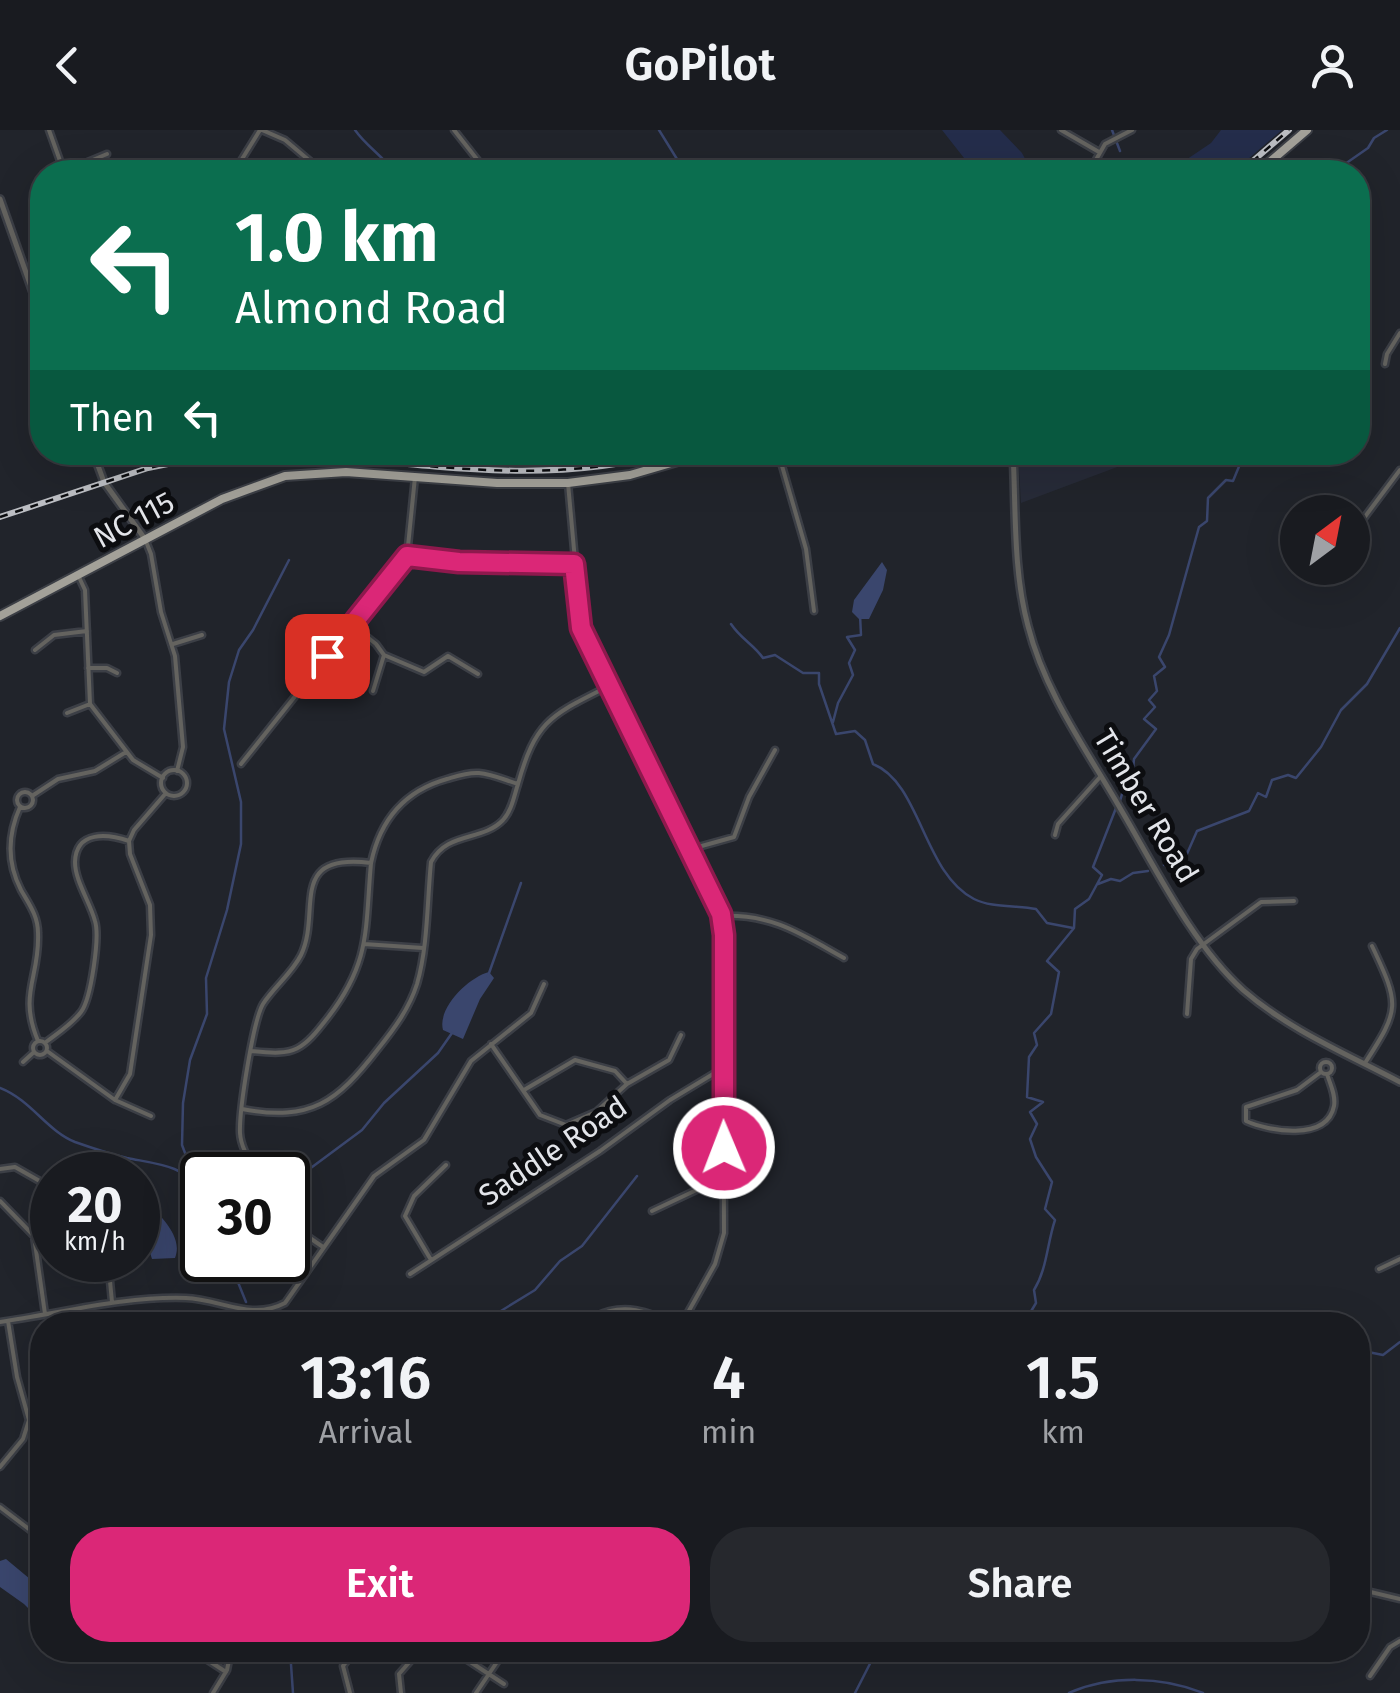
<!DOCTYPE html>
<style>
body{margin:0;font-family:"Fira Sans",sans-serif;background:#26282d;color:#f1f3f6;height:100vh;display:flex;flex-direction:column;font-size:38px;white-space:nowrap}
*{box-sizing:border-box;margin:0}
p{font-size:32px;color:#9fa1a5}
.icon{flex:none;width:55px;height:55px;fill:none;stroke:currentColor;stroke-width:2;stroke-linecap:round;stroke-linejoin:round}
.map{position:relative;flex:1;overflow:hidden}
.side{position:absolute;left:30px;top:1182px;width:1340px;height:350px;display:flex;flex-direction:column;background:#191b20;border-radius:40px;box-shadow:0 10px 40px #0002,0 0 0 2px #37393e}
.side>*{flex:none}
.guide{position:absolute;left:30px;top:30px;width:1340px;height:305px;border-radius:40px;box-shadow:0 10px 40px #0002,0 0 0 2px #37393e;background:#0b6e4f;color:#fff;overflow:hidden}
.needle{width:65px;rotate:32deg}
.tools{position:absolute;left:1280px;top:365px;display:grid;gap:20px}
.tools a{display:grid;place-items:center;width:90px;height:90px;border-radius:50%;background:#191b20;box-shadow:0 10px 40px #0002,0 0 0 2px #37393e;font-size:50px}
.speed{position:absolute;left:30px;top:1022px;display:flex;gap:20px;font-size:50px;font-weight:700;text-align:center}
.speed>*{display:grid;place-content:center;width:130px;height:130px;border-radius:50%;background:#191b20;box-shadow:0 10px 40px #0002,0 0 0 2px #37393e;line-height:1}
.speed small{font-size:25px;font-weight:400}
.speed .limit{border:5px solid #111;border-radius:15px;background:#fff;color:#111}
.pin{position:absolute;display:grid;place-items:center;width:85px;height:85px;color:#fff;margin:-42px;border-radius:20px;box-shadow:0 5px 15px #0006}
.me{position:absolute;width:110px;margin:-55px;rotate:359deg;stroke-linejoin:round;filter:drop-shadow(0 0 8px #0008)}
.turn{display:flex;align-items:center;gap:35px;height:210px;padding:0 40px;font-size:45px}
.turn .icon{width:130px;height:130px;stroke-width:2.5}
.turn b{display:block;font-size:70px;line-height:85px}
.then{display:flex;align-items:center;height:95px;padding:0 40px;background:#0003;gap:20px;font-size:38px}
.eta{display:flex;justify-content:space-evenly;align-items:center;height:170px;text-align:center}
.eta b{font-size:60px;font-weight:600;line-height:70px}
.cta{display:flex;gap:20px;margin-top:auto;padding:20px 40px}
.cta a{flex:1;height:115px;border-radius:40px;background:#db2777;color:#fff;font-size:40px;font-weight:600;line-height:115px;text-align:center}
.cta a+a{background:#26282d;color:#f1f3f6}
header{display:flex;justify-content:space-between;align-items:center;height:130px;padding:0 40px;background:#191b20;font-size:45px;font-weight:600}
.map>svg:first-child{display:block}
</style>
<header><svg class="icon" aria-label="back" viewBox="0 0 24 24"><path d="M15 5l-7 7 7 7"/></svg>GoPilot<svg class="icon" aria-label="person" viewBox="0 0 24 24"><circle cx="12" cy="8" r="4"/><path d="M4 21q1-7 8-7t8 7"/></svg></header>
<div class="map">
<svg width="1400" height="1563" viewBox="0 0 1400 1563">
<rect width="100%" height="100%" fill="#21242b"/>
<path fill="#272b38" d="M 1152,323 L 1152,324 L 1021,373 L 1018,323 Z"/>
<path fill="#242d4b" d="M 942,0 L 1000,0 L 1022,23 L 1032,42 L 975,42 Z
M 1221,0 L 1282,0 L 1233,42 L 1168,42 L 1211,13 Z"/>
<path fill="#3a466d" d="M 882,432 L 887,440 L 883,460 L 869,489 L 859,489 L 852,482 L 854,470 Z
M 489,842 L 494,848 L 480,869 L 463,909 L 443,900 C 437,878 469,847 489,842 Z
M 138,1066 L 145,1068 C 158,1085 184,1105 175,1128 L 152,1129 L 138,1084 Z
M 6,1429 L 42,1459 L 42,1492 L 24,1474 L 0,1457 L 0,1431 Z"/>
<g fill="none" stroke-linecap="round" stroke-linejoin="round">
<path stroke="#3a466d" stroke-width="2.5" d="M 355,0 C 367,17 382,25 394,42
M 659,0 L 685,42
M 1112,0 L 1120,21
M 1343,42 L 1345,34 L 1368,18 L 1374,8 L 1387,0
M 731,494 C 741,509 753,514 763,528 L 775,525 L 803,543 L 819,543 L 819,554 L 836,604 L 855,601 L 865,610 L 873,634 C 921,653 923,743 974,769 C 992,778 1016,775 1036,779 L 1047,793 L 1073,798
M 833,592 L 838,573 L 853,545 L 849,533 L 855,520 L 847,507 L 861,505 L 860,485
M 1120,671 L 1125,654 L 1132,650 L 1134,629 L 1156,599 L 1144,589 L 1155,577 L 1149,570 L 1157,561 L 1154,546 L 1165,537 L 1159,527 L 1169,505 L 1199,397 L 1207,391 L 1208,368 L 1226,350 L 1233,351 L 1245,322
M 1164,735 L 1186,726 L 1197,701 L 1249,681 L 1258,663 L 1266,667 L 1272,650 L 1288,645 L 1296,648 L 1321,617 L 1341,580 L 1367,554 L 1400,498
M 1098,754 L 1111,749 L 1120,751 L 1133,743 L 1148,741
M 488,846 L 521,753
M 0,958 C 31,970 47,1001 75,1012 C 92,1018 110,1024 127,1028 C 157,1034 184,1035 202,1061
M 288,1047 L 300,1046 L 362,1000 L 384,973 L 438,923 L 452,903
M 196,1052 L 182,1015 L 183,973 L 190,930 L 207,884 L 206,848 L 227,780 L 241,714 L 241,672 L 224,599 L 229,552 L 239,520 L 253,500 L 289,430
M 229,1130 L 246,1172
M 250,1190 L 250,1195
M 478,1195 L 535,1160 L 560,1131 L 582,1116 L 637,1046
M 1029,1195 L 1030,1183 L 1036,1173 L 1034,1160 C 1047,1139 1047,1114 1055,1090 L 1045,1079 L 1052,1052 L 1036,1027 L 1030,1009 L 1037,994 L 1030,982 L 1043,972 L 1027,967 L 1029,927 L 1037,915 L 1034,903 L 1051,884 L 1059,842 L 1047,831 L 1074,798 L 1075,779 L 1089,769 L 1102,745 L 1093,737 L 1116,678
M 1358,1220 L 1383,1225 L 1400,1212
M 290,1520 L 293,1563
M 855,1563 L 877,1520
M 1069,1563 C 1110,1545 1162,1546 1203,1563"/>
<g stroke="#3c3f46" stroke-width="9">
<path id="minor" d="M 49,0 L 64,42
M 262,0 L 285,10 L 323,42
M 454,0 L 487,42
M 1061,0 L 1099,22
M 64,42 L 107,24
M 234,42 L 260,0
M 561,42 L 582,34
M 1089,42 L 1105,14 L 1132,0
M 1385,234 L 1387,224 L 1400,203
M 124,322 L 135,329 L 165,322
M 603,322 L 617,329 L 643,322
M 778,322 L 806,419 L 814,481
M 568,353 L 581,497 L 714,764 L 723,791 L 724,1103 L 715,1134 L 681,1195
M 1358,396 L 1400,340
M 145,409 L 151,424 L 161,482 L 175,526 L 183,617 L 177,641
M 407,426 L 459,433 L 571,435
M 78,445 L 85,460 L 90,574 L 133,630 L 163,648
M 352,495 L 376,514 L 384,525 L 424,542 L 448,526 L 478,544
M 173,514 L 202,505
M 35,520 L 54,505 L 87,501
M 88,538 L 107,538 L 117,543
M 373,561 L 384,525
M 67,583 L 90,574
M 241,634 L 407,426 L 415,347
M161 653a13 13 0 1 1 26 0a13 13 0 1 1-26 0Z
M17 670a8 8 0 1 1 16 0a8 8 0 1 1-16 0Z
M 32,666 L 58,649 L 95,641 L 126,622
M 20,677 C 8,704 7,733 21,760 C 29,774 38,786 38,803 C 40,848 18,863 38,911
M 1055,705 L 1058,694 L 1101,646
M 691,719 L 734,707 L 749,667 L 775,620
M 371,733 C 380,690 404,661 447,649 C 457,646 468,642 479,643 C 492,644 505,650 518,654
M 722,786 C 773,784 801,804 844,828
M 364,814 L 423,818
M 1187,884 L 1191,829 L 1197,819 L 1261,772 L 1294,771
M33 918a7 7 0 1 1 14 0a7 7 0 1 1-14 0Z
M 46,912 C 58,903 72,894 81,882 C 91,869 100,807 95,791 C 90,772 75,751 75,732 C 76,700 108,704 129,711
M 491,914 L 540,985 L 566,995 L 596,982 L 627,954 L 669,930 L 681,905
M 47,921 L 115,970 L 151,986
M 252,921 C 296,926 302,921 329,886 C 371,831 365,799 371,733 C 286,722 322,782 301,825 C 292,843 274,857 263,874 C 253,891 239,981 240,1003 C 241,1019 251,1032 258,1045
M1320 938a6 6 0 1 1 12 0a6 6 0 1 1-12 0Z
M 23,932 L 34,922
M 1365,933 C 1400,879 1400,875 1372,816
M 1321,942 L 1297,960 L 1246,977 L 1246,991 C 1268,1001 1327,1012 1334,976 C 1336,965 1330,954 1327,944
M 524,960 L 575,930 L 615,941 L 627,954
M 115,970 L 130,944 L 151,805 L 150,775 L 130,724 L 129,711 L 134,700 L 166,663
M 242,979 C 311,992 337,972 378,919 C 394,899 409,879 417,854 C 428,816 427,772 431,732 C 447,701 482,712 503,690 C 512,680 514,666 518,654 C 536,589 552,585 609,556
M 0,1039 L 15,1037 L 52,1058
M 0,1071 L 34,1106 L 45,1184
M 652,1081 L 724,1047
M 288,1093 L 323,1117
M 108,1130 L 112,1172
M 431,1130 L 405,1086 L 414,1066 L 446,1035
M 1379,1139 L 1400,1129
M 410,1144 L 600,1021 L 670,970 L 723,938
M 594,1187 C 623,1172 649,1181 676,1195
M 0,1192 C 62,1183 123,1166 186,1168 C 220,1169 251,1191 285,1173 L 374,1046 L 424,1010 L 471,931 L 531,883 L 544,854
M 0,1337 L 23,1309 L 29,1290 L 17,1247 L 8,1191
M 0,1377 L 42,1409
M 1358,1459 L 1400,1469
M 192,1520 L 226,1542
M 452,1520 L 504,1554
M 1370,1546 L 1390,1517 L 1400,1511
M 213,1563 L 227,1540 L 231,1520
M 350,1563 L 343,1536 L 355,1520
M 401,1563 L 399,1544 L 420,1520
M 476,1563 L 497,1532"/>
</g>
<g stroke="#3c3f46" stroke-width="10">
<path id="tertiary" d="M 0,69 L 42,188
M 93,322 L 104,352 L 145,409
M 1013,322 C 1016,379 1013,441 1028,496 C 1045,563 1086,619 1120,678 C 1155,737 1192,814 1243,860 C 1289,900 1347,924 1400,952"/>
</g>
<g stroke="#3c3f46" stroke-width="12">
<path id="primary" d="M 1258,42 L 1307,0
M 0,486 L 222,369 L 285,346 L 346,342 L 497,353 L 568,353 L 630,345 L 709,322"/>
</g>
<use href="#minor" stroke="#64635f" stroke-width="4"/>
<use href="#tertiary" stroke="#64635f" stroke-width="5"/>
<use href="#primary" stroke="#a3a199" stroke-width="8"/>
<g stroke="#bcbec3" stroke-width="6">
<path id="rail" d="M 1240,42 L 1289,0
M 287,322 C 415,333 545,358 671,322
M 0,387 L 148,338 L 227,322"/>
</g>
<use href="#rail" stroke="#0c0d10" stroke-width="2.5" stroke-dasharray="8" stroke-linecap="butt"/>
</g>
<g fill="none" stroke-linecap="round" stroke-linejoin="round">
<g stroke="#8e194d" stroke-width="25">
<path id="route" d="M 327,526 L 407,426 L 459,432 L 574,434 L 581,498 L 721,784 L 724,805 L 724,1018"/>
</g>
<use href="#route" stroke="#db2777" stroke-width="18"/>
</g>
<g text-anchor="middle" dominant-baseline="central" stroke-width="10" stroke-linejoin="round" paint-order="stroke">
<g font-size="30" fill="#e3e5ea" stroke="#0c0d10">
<text transform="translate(134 390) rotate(-28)">NC 115</text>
<text transform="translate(1146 676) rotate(59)">Timber Road</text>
<text transform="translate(553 1021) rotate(-34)">Saddle Road</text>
</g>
</g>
</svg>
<div class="tools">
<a><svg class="needle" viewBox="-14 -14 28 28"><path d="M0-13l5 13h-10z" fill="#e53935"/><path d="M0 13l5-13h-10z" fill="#9fa1a5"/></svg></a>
</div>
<div class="speed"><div>20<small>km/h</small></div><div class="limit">30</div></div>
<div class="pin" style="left:327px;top:526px;background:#d93025"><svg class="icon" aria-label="arrive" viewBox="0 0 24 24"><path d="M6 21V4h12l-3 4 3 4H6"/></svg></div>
<svg class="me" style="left:724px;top:1018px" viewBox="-20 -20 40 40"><circle r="17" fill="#db2777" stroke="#fff" stroke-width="3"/><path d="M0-11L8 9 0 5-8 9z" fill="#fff"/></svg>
<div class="guide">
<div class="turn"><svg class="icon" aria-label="left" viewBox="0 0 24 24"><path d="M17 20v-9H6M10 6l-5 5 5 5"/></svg><div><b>1.0 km</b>Almond Road</div></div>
<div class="then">Then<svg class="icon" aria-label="left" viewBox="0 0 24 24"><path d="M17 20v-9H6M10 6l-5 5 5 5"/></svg></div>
</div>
<section class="side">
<div class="eta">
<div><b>13:16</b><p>Arrival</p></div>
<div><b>4</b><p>min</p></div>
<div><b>1.5</b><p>km</p></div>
</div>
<div class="cta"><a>Exit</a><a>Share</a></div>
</section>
</div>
